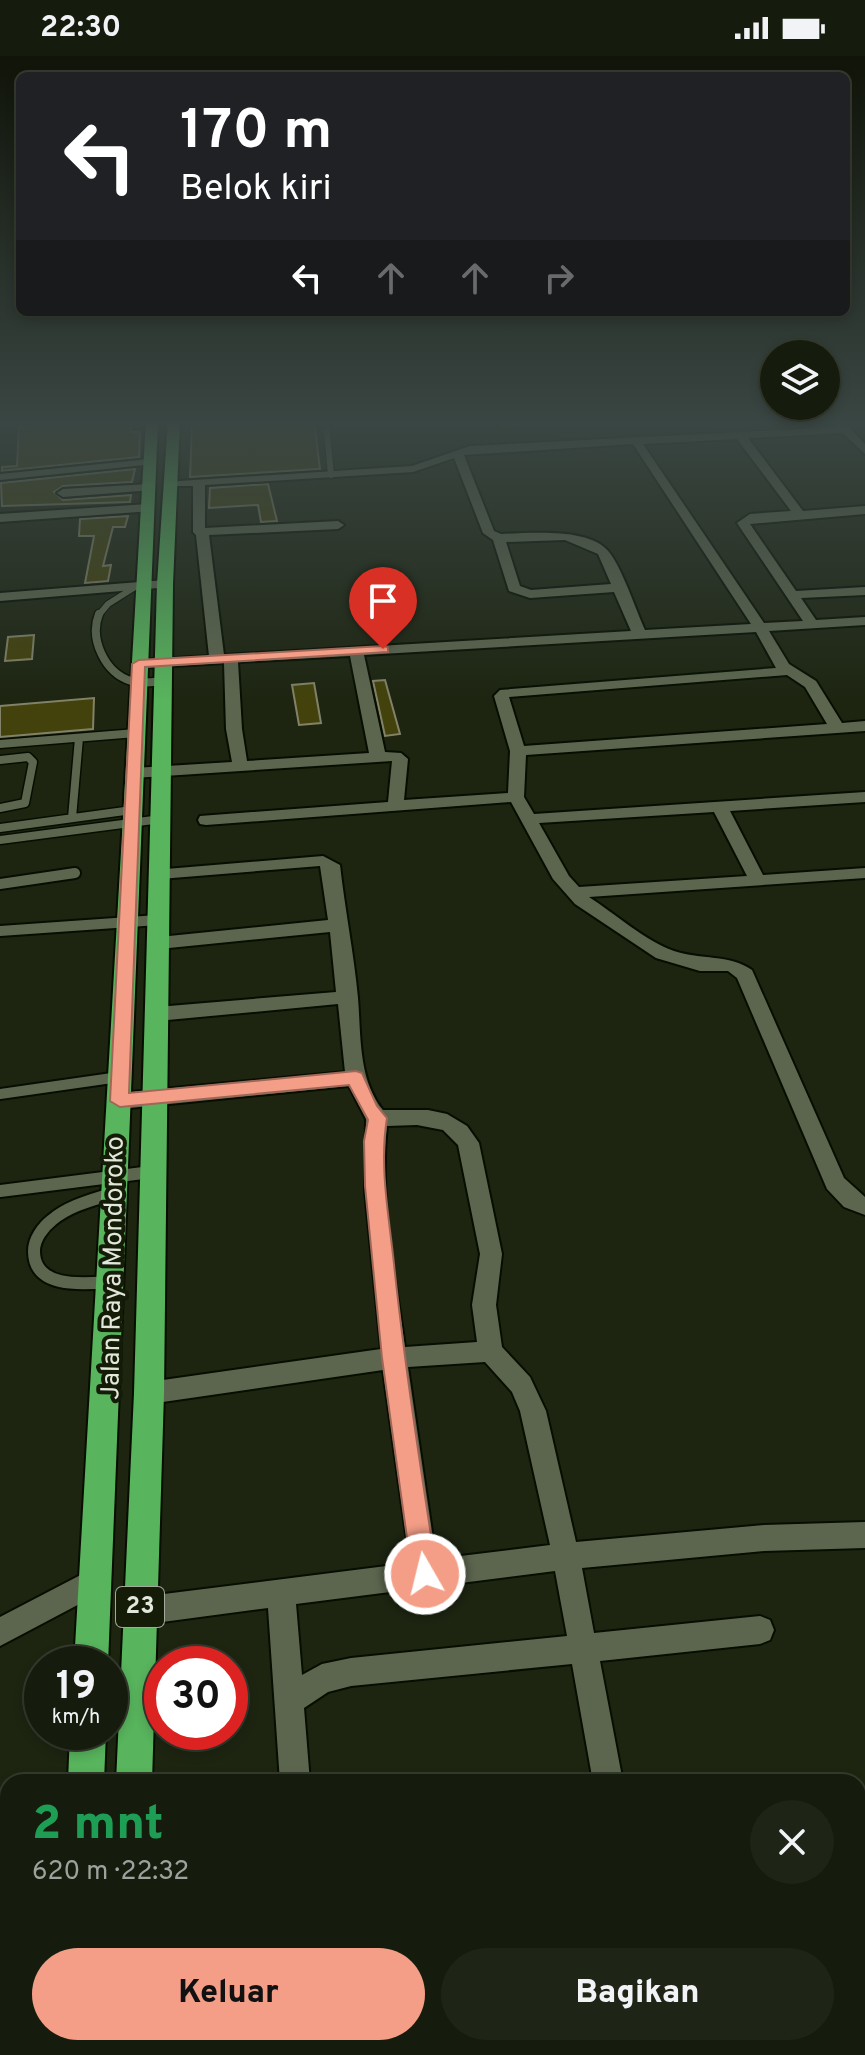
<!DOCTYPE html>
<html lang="id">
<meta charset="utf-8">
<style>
body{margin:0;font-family:Overpass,sans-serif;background:#1f2516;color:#f1f3f6;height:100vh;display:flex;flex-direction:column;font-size:30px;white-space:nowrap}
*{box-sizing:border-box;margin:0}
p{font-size:26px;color:#9ea19d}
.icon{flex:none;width:44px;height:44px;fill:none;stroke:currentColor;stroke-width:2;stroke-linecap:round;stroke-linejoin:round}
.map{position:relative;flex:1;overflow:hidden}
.drawer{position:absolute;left:0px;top:1718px;width:866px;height:282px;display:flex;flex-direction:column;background:#161c0d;border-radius:24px 24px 0 0;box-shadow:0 4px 12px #0003,0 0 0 2px #353a2e}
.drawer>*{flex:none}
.banner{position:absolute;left:16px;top:16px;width:834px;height:244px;border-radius:12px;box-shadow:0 4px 12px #0003,0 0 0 2px #353a2e;background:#202124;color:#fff;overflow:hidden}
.tools{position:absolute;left:760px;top:284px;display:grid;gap:16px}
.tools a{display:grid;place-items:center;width:80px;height:80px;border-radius:50%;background:#161c0d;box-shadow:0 4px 12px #0003,0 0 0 2px #353a2e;font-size:40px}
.speed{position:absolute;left:24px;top:1590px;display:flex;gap:16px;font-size:40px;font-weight:700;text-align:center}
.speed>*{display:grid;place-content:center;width:104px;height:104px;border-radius:50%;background:#161c0d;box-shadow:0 4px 12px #0003,0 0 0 2px #353a2e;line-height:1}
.speed small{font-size:20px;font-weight:400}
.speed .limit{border:12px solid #d22;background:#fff;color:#111}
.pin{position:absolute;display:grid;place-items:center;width:68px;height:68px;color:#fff;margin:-82px -34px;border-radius:50% 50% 50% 0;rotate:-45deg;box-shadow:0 0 8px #0007}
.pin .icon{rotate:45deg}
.me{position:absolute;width:88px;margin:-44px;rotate:352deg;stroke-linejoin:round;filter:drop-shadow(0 0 6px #0008)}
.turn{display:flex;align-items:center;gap:28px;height:168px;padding:0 32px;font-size:36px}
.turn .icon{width:104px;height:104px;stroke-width:2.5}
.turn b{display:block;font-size:56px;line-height:68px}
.lanes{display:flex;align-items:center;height:76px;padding:0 32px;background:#0003;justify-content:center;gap:40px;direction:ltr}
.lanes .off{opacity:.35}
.round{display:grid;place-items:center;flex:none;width:84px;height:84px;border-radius:42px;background:#1f2516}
.head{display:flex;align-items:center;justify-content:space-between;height:136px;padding:0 32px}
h1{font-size:48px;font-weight:800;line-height:60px;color:#1e9e55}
.button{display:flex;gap:16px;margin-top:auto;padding:16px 32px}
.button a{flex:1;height:92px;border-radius:48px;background:#f49e87;color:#111;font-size:32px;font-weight:800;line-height:92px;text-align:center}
.button a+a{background:#1f2516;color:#f1f3f6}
.status{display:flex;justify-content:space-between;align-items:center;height:56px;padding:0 40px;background:#161c0d;direction:ltr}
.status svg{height:22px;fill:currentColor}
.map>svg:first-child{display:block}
</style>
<div class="status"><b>22:30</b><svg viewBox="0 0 49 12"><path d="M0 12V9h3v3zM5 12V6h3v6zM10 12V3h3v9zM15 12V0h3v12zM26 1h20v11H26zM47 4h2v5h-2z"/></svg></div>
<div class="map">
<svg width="865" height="1999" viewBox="0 0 865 1999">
<rect width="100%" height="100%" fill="#1d2511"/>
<path fill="#43420c" stroke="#818268" stroke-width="2" d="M 132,364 L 131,376 L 140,376 L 139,401 L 2,415 L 2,411 L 17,410 L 19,371 Z
M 314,365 L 320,413 L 190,421 L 192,370 Z
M 135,413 L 132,426 L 63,430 L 54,436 L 63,444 L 131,439 L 130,446 L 2,450 L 1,427 Z
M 268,428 L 277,465 L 261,466 L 258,449 L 209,452 L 210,432 Z
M 128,460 L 125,471 L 113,471 L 103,510 L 111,509 L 108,525 L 85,527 L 94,480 L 79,480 L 80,463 Z
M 34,579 L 32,603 L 5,605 L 8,581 Z
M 385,624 L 400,678 L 385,680 L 373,625 Z
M 314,627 L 321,667 L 299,669 L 292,629 Z
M 94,642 L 93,673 L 0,681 L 0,650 Z"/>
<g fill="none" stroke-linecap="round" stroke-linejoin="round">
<g stroke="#070e00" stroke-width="8">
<path id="lane-far3" d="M 327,376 L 331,419
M 98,560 L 108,548 L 135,531"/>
</g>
<g stroke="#070e00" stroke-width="11">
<path id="lane-far2" d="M 99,558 C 89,583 105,617 131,625 C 141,628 153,626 163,625
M 0,688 L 136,677
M 0,704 L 28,701 L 33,706 L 25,747 L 0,752
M 72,762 L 79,682
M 0,772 L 132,754
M 0,784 L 161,763"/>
</g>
<g stroke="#070e00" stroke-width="14">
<path id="lane-far1" d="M 0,828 L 75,817
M 0,875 L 158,864
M 0,1038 L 119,1021"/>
</g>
<g stroke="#070e00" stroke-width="16">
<path id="lane" d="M 0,1135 L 151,1116
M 109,1226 C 83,1228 34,1233 34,1195 C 34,1183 43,1171 52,1164 C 70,1149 93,1144 114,1137"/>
</g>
<g stroke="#070e00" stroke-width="4">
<path id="street" d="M 0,364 L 67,364 L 62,367 L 0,369 Z
M 492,364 L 557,364 L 505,372 Z
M 834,364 L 842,364 L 865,388 L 865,398 L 843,377 L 748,382 L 803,455 L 865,450 L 865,458 L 750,468 L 796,535 L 865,531 L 865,539 L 801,542 L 816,564 L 865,561 L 865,569 L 769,575 L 789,608 L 816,625 L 842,667 L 865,665 L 865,675 L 526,699 L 524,741 L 534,758 L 865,736 L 865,746 L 730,755 L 763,819 L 865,812 L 865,822 L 589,841 C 614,857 647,886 674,895 C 701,904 729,898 752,914 L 844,1122 L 865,1141 L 865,1159 L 844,1151 L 827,1133 L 737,922 L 728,915 L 700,915 L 656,902 L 575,848 L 553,823 L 511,746 L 206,769 L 200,768 L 198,764 L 200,760 L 388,746 L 392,705 L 134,722 L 126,717 L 134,712 L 232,706 L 226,673 L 224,607 L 139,612 L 132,608 L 139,604 L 209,600 L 196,479 L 193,476 L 193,430 L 164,430 L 164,426 L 412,410 L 470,390 L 837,371 ZM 737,383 L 791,455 L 750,458 L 737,467 L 803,565 L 764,567 L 643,388 ZM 633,388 L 751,568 L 645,574 C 635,552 622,512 609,496 C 590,471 529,477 501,478 L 494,475 L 464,399 ZM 454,402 L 483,477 L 493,484 L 509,535 L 530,542 L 614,536 L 631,575 L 224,599 L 209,479 L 338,473 L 344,469 L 338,465 L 205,472 L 205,429 L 413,416 ZM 565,484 L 598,498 L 611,528 L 531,534 L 520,530 L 506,486 ZM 756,576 L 776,612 L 500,634 L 494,640 L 510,695 L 508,737 L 404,744 L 408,703 L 401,697 L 385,696 L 364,599 ZM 350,600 L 369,697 L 247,705 L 242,673 L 238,606 ZM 787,619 L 805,631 L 827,668 L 524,690 L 509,641 ZM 714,756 L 747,820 L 579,831 L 569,820 L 539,767 Z
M 150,403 L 154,404 L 154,408 L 0,424 L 0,418 Z
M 149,428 L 155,432 L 153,434 L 63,441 L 57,437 L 63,433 Z
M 148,448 L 154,452 L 152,455 L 0,466 L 0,458 Z
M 165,524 L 170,525 L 170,531 L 0,545 L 0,537 Z
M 323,800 L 340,809 C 345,854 354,898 358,942 C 361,978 358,1024 383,1054 L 428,1054 L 447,1058 L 467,1070 L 479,1087 L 502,1198 L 496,1249 L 502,1291 L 530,1321 L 546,1355 L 576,1486 L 764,1469 L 865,1466 L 865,1492 L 764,1495 L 582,1512 L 594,1577 L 760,1560 L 770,1564 L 774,1574 L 770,1584 L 760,1588 L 600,1605 L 623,1726 L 593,1726 L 572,1608 L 351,1630 L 328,1636 L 304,1652 L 310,1726 L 280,1726 L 268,1552 L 140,1569 L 130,1565 L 126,1555 L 130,1545 L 140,1541 L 410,1507 L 383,1314 L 149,1348 L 140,1345 L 137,1337 L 140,1329 L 149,1326 L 381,1293 L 365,1135 L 366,1063 L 349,1030 L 120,1053 L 113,1050 L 110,1045 L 113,1040 L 120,1037 L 345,1016 L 338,948 L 157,965 L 147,958 L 157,951 L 336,936 L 330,876 L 159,893 L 150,887 L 159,881 L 328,864 L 320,810 L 160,823 L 154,822 L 151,818 L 154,814 ZM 417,1069 L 443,1074 L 458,1089 L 480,1198 L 472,1249 L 477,1286 L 405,1291 C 395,1219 379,1142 387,1070 ZM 485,1306 L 512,1336 L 520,1355 L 550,1489 L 436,1503 L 408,1311 ZM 555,1515 L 567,1580 L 351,1602 L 322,1608 L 302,1619 L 296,1548 Z
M 94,1512 L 104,1515 L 108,1525 L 104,1535 L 0,1590 L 0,1561 Z
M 246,1992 L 280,1992 L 280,1999 L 246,1999 Z
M 641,1992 L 675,1992 L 677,1999 L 643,1999 Z
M 762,1992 L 796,1992 L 797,1999 L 763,1999 Z"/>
</g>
<g stroke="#070e00" stroke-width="4">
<path id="highway" d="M 146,364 L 158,364 L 108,1608 L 74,1608 Z
M 168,364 L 180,364 L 173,528 L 164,1337 L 152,1726 L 116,1726 L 134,1337 L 157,528 Z
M 70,1676 L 106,1676 L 104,1726 L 68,1726 Z
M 54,1992 L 96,1992 L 95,1999 L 53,1999 Z
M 105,1992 L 147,1992 L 147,1999 L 105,1999 Z"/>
</g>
<use href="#lane-far3" stroke="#5c664f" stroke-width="6"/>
<use href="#lane-far2" stroke="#5c664f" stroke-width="8"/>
<use href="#lane-far1" stroke="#5c664f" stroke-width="10"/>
<use href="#lane" stroke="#5c664f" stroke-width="12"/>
<use href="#street" fill="#5c664f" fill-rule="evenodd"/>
<use href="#highway" fill="#58b45d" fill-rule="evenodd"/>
</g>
<linearGradient id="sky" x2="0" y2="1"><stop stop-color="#101409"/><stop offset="0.57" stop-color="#3a4643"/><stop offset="1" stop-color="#3a4643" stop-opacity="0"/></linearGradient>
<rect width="865" height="644" fill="url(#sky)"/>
<path fill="#f49e87" stroke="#9f6758" stroke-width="2" d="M 383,590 L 388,591 L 388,596 L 145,611 L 129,1037 L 356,1015 L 362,1017 L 377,1050 L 387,1062 C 379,1110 389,1160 394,1208 C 405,1312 421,1415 437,1518 L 434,1526 L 425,1530 L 416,1526 L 412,1518 L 382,1302 L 365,1130 L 364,1085 L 368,1064 L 349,1029 L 120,1051 L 110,1045 L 132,608 L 139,604 Z"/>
<g text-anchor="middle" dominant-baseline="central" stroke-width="8" stroke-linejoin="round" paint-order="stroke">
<rect fill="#141b07" stroke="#a4aa9b" stroke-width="2" x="116" y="1531" width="48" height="40" rx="6"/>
<g font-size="24" font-weight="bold" fill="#e1e7da">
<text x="140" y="1551">23</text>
</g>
<g font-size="26" fill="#e1e7da" stroke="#141b07">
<text transform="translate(114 1212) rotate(-89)">Jalan Raya Mondoroko</text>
</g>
</g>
</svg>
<div class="tools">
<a><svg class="icon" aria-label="layers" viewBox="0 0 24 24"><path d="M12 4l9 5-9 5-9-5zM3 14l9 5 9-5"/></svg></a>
</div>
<div class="speed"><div>19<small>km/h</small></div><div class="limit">30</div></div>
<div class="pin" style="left:383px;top:593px;background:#d93025"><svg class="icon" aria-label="arrive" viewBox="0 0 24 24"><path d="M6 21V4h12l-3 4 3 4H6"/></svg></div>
<svg class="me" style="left:425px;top:1518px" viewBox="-20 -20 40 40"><circle r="17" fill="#f49e87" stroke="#fff" stroke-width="3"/><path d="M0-11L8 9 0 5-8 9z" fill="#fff"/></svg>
<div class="banner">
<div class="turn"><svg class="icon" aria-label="left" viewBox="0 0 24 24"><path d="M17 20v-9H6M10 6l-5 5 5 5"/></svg><div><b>170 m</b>Belok kiri</div></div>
<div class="lanes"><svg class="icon" aria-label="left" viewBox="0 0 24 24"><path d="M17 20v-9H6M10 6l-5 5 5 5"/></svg><svg class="icon off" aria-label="ahead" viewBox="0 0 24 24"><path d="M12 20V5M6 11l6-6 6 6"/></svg><svg class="icon off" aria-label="ahead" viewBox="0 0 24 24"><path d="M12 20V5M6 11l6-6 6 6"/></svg><svg class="icon off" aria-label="right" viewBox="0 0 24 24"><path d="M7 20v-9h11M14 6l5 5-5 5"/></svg></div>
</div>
<section class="drawer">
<div class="head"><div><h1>2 mnt</h1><p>620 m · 22:32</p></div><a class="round"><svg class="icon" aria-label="close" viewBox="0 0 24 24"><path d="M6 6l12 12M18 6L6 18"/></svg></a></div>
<div class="button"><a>Keluar</a><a>Bagikan</a></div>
</section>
</div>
